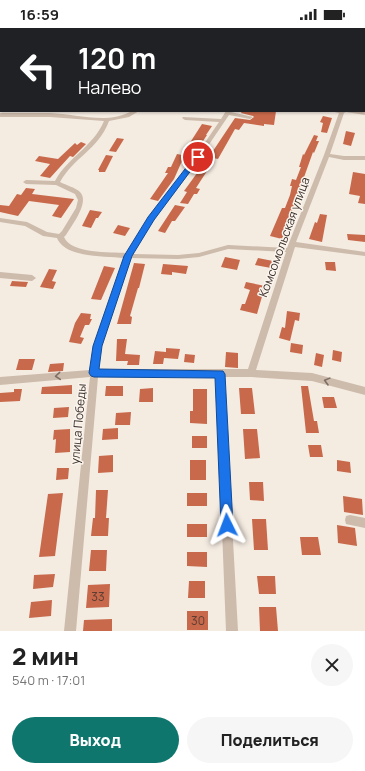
<!DOCTYPE html>
<html lang="ru">
<meta charset="utf-8">
<style>
body{margin:0;font-family:Manrope,sans-serif;background:#f6f6f6;color:#222;height:100vh;display:flex;flex-direction:column;font-size:15px;white-space:nowrap}
*{box-sizing:border-box;margin:0}
p{font-size:13px;color:#767676}
.icon{flex:none;width:22px;height:22px;fill:none;stroke:currentColor;stroke-width:2;stroke-linecap:round;stroke-linejoin:round}
.map{position:relative;height:603px;overflow:hidden}
.drawer{display:flex;flex-direction:column;background:#fff;flex:1}
.drawer>*{flex:none}
.hud{position:absolute;left:0px;top:0px;width:365px;height:84px;box-shadow:0 1px 3px #0004;background:#202124;color:#fff;overflow:hidden}
.pin{position:absolute;display:grid;place-items:center;width:34px;height:34px;color:#fff;margin:-17px;border:2px solid #fff;border-radius:50%;box-shadow:0 1px 4px #0007}
.me{position:absolute;width:44px;margin:-22px;rotate:357deg;stroke-linejoin:round;filter:drop-shadow(0 0 3px #0008)}
.turn{display:flex;align-items:center;gap:14px;height:84px;padding:0 12px;font-size:18px}
.turn .icon{width:52px;height:52px;stroke-width:2.5}
.turn b{display:block;font-size:28px;line-height:34px}
.round{display:grid;place-items:center;flex:none;width:42px;height:42px;border-radius:21px;background:#f6f6f6}
.overview{display:flex;align-items:center;justify-content:space-between;height:68px;padding:0 12px}
h1{font-size:24px;font-weight:800;line-height:30px}
.button{display:flex;gap:8px;margin-top:auto;padding:8px 12px}
.button a{flex:1;height:46px;border-radius:24px;background:#0f766e;color:#fff;font-size:16px;font-weight:800;line-height:46px;text-align:center}
.button a+a{background:#f6f6f6;color:#222}
.status{display:flex;justify-content:space-between;align-items:center;height:28px;padding:0 20px;background:#fff;direction:ltr}
.status svg{height:11px;fill:currentColor}
.map>svg:first-child{display:block}
</style>
<div class="status"><b>16:59</b><svg viewBox="0 0 49 12"><path d="M0 12V9h3v3zM5 12V6h3v6zM10 12V3h3v9zM15 12V0h3v12zM26 1h20v11H26zM47 4h2v5h-2z"/></svg></div>
<div class="map">
<svg width="365" height="603" viewBox="0 0 365 603">
<rect width="100%" height="100%" fill="#f4ebe1"/>
<path fill="#c8694b" d="M 242,83 L 262,84 L 262,83 L 276,83 L 274,97 L 264,96 L 264,98 L 244,95 L 239,102 L 235,101 L 218,131 L 209,129 L 235,90 L 250,92 L 254,89 L 253,88 L 241,85 Z
M 323,88 L 332,90 L 327,105 L 321,104 L 323,95 L 320,94 Z
M 202,96 L 212,98 L 206,107 L 207,107 L 203,113 L 199,112 L 194,125 L 184,124 Z
M 346,103 L 355,105 L 351,118 L 343,116 Z
M 314,107 L 318,108 L 316,113 L 319,113 L 314,125 L 313,124 L 282,211 L 270,208 L 282,180 L 285,180 L 290,167 L 292,158 L 290,158 L 292,151 L 296,152 L 301,139 L 299,139 L 303,126 L 304,127 Z
M 117,110 L 124,111 L 116,124 L 109,123 Z
M 81,114 L 86,116 L 73,129 L 70,128 L 50,150 L 40,148 L 50,136 L 35,133 L 39,128 L 58,131 L 75,115 L 77,117 Z
M 177,126 L 187,128 L 185,134 L 182,133 L 174,151 L 158,173 L 150,171 L 168,145 L 165,145 L 168,139 L 171,139 Z
M 106,127 L 113,128 L 105,144 L 99,144 L 99,142 L 98,142 Z
M 200,141 L 207,143 L 196,160 L 200,161 L 197,166 L 194,166 L 188,176 L 180,175 L 187,164 L 184,163 Z
M 353,144 L 365,146 L 365,176 L 358,175 L 360,168 L 349,166 Z
M 26,160 L 35,161 L 32,166 L 74,171 L 61,190 L 52,188 L 59,177 L 29,173 L 18,188 L 0,184 L 0,177 L 9,178 L 17,166 L 21,167 Z
M 175,177 L 185,179 L 175,193 L 172,193 L 165,205 L 158,203 Z
M 90,182 L 102,184 L 98,190 L 96,190 L 91,200 L 82,198 Z
M 320,186 L 327,187 L 322,214 L 309,211 L 315,194 L 317,195 Z
M 118,197 L 130,200 L 125,208 L 113,205 Z
M 347,206 L 365,207 L 365,214 L 348,212 Z
M 225,229 L 240,232 L 237,242 L 221,239 Z
M 258,230 L 273,233 L 271,240 L 255,237 Z
M 325,234 L 335,234 L 336,243 L 326,242 Z
M 134,235 L 145,236 L 139,260 L 138,260 L 130,288 L 132,289 L 131,296 L 117,296 Z
M 163,236 L 188,238 L 186,246 L 172,244 L 172,247 L 161,246 Z
M 104,238 L 115,240 L 101,272 L 91,271 Z
M 49,241 L 57,242 L 52,253 L 56,254 L 53,261 L 40,259 Z
M 12,253 L 28,254 L 26,259 L 10,258 Z
M 246,254 L 265,258 L 257,286 L 240,282 L 242,276 L 245,276 L 250,262 L 244,260 Z
M 287,283 L 300,285 L 299,293 L 295,292 L 290,313 L 279,310 L 282,299 L 285,300 Z
M 81,285 L 91,286 L 90,291 L 92,291 L 89,297 L 85,297 L 80,309 L 84,310 L 81,316 L 69,314 L 75,295 Z
M 117,311 L 127,311 L 125,326 L 140,327 L 139,337 L 127,337 L 128,333 L 116,333 Z
M 291,315 L 303,317 L 302,326 L 290,324 Z
M 166,320 L 180,321 L 178,331 L 164,330 L 163,336 L 153,336 L 155,323 L 166,324 Z
M 333,322 L 342,324 L 341,334 L 332,332 Z
M 226,324 L 238,325 L 238,340 L 225,339 Z
M 316,325 L 324,327 L 322,339 L 314,337 Z
M 185,326 L 195,327 L 194,335 L 184,334 Z
M 19,331 L 35,331 L 32,342 L 16,342 Z
M 64,335 L 63,343 L 48,344 L 50,336 Z
M 72,357 L 72,366 L 41,366 L 42,359 Z
M 106,358 L 123,358 L 123,368 L 105,368 Z
M 301,358 L 308,358 L 314,393 L 317,393 L 319,405 L 306,405 Z
M 153,360 L 153,374 L 139,374 L 140,361 Z
M 239,360 L 252,360 L 255,386 L 241,386 Z
M 14,361 L 22,361 L 20,373 L 0,374 L 0,365 L 14,364 Z
M 193,361 L 207,361 L 207,396 L 190,395 L 190,383 L 193,383 Z
M 322,369 L 334,369 L 337,380 L 324,380 Z
M 69,379 L 68,389 L 53,390 L 54,380 Z
M 131,384 L 130,397 L 115,397 L 116,385 Z
M 118,400 L 118,411 L 102,412 L 103,401 Z
M 70,401 L 70,424 L 55,425 L 56,411 L 53,412 L 54,402 Z
M 243,401 L 257,401 L 260,430 L 245,431 Z
M 192,408 L 207,408 L 207,420 L 192,420 Z
M 308,417 L 321,417 L 323,429 L 310,429 Z
M 113,427 L 113,444 L 98,445 L 99,428 Z
M 190,432 L 206,432 L 206,452 L 190,452 Z
M 337,432 L 350,434 L 351,445 L 337,443 Z
M 57,440 L 69,440 L 68,451 L 56,452 Z
M 249,454 L 263,454 L 264,473 L 250,472 Z
M 96,462 L 108,462 L 106,490 L 109,490 L 108,508 L 91,508 L 93,490 L 95,490 Z
M 63,465 L 55,528 L 39,529 L 48,466 Z
M 187,465 L 207,465 L 207,478 L 187,478 Z
M 343,468 L 362,471 L 363,487 L 344,484 Z
M 252,491 L 266,491 L 268,522 L 254,522 Z
M 187,496 L 207,496 L 207,509 L 187,509 Z
M 337,497 L 355,500 L 357,518 L 338,515 Z
M 300,509 L 318,509 L 321,527 L 302,527 Z
M 91,522 L 107,522 L 106,543 L 89,543 Z
M 187,524 L 207,524 L 207,539 L 187,538 Z
M 55,546 L 53,559 L 33,561 L 34,547 Z
M 257,548 L 275,548 L 276,566 L 259,566 Z
M 189,553 L 205,553 L 205,570 L 188,570 Z
M 110,556 L 109,579 L 86,580 L 88,557 Z
M 52,572 L 51,588 L 29,590 L 31,574 Z
M 259,579 L 276,579 L 278,603 L 260,603 Z
M 187,583 L 208,583 L 208,602 L 187,602 Z
M 112,591 L 112,603 L 83,603 L 84,592 Z"/>
<g fill="none" stroke-linecap="round" stroke-linejoin="round">
<path fill="#cdbbac" fill-rule="evenodd" d="M 275,0 L 290,0 L 291,1 L 276,1 Z
M 357,0 L 361,0 L 361,1 L 357,1 Z
M 0,21 L 1,21 L 1,24 L 0,24 Z
M 132,83 L 139,83 L 129,89 L 109,93 C 98,122 74,129 60,154 C 66,157 76,160 80,164 C 90,174 72,197 66,207 L 64,209 C 71,226 110,224 126,225 L 149,190 L 189,138 L 219,94 L 185,92 L 182,90 L 183,89 L 221,91 L 226,83 L 232,83 L 231,84 L 253,89 L 250,91 L 229,87 L 193,140 L 154,192 L 133,226 L 178,227 L 199,225 L 228,217 L 287,220 L 324,127 L 339,85 L 330,83 L 365,83 L 365,87 L 346,84 L 344,85 L 330,126 L 344,128 L 365,128 L 365,132 L 344,132 L 329,129 L 296,214 L 365,224 L 365,228 L 295,219 L 256,342 L 312,345 L 365,359 L 365,367 L 312,353 L 251,349 L 224,349 L 238,603 L 226,603 L 216,349 L 98,349 L 76,603 L 64,603 L 90,349 L 0,357 L 0,349 L 90,342 L 93,318 L 124,230 C 105,228 65,230 57,210 L 43,208 L 25,198 L 0,194 L 0,190 L 27,194 L 47,204 L 59,206 L 62,203 L 76,180 L 78,172 L 75,166 L 56,157 L 26,156 L 23,154 L 26,152 L 55,153 C 68,129 93,119 104,93 L 50,89 L 0,89 L 0,85 C 17,85 33,85 50,85 C 77,86 107,97 132,83 ZM 228,221 L 286,224 L 248,341 L 99,341 L 101,318 L 131,230 L 178,231 L 199,229 Z
M 0,244 L 32,247 L 36,250 L 32,253 L 0,250 Z
M 350,487 L 365,490 L 365,500 L 346,496 L 345,492 L 346,488 Z"/>
</g>
<defs><path id="oneway-chevron" d="M-2-3.5L2.5 0L-2 3.5" fill="none" stroke-width="1.6" stroke-linecap="round" stroke-linejoin="round"/></defs>
<g stroke="#7d6f65">
<use href="#oneway-chevron" transform="translate(58 348) rotate(175)"/>
<use href="#oneway-chevron" transform="translate(327 353) rotate(-165)"/>
</g>
<path fill="#1a73e8" stroke="#114b97" d="M 195,128 L 201,129 L 154,192 L 132,228 L 102,318 L 99,341 L 223,343 L 225,346 L 233,497 L 231,501 L 227,503 L 223,501 L 221,497 L 215,350 L 94,349 L 91,348 L 89,345 L 93,318 L 124,228 L 148,189 Z"/>
<g text-anchor="middle" dominant-baseline="central" stroke-width="3" stroke-linejoin="round" paint-order="stroke">
<g font-size="12" fill="#3b302b" stroke="#fbf5ee">
<text transform="translate(284 209) rotate(-70)">Комсомольская улица</text>
<text transform="translate(78 396) rotate(-85)">улица Победы</text>
</g>
<g font-size="12" fill="#5e3e33">
<text x="98" y="568">33</text>
<text x="198" y="592">30</text>
</g>
</g>
</svg>
<div class="pin" style="left:198px;top:129px;background:#d93025"><svg class="icon" aria-label="arrive" viewBox="0 0 24 24"><path d="M6 21V4h12l-3 4 3 4H6"/></svg></div>
<svg class="me" style="left:227px;top:497px" viewBox="-20 -20 40 40"><path d="M0-17L14 15 0 8-14 15z" fill="#1a73e8" stroke="#fff" stroke-width="4"/></svg>
<div class="hud">
<div class="turn"><svg class="icon" aria-label="left" viewBox="0 0 24 24"><path d="M17 20v-9H6M10 6l-5 5 5 5"/></svg><div><b>120 m</b>Налево</div></div>
</div>
</div>
<section class="drawer">
<div class="overview"><div><h1>2 мин</h1><p>540 m · 17:01</p></div><a class="round"><svg class="icon" aria-label="close" viewBox="0 0 24 24"><path d="M6 6l12 12M18 6L6 18"/></svg></a></div>
<div class="button"><a>Выход</a><a>Поделиться</a></div>
</section>
